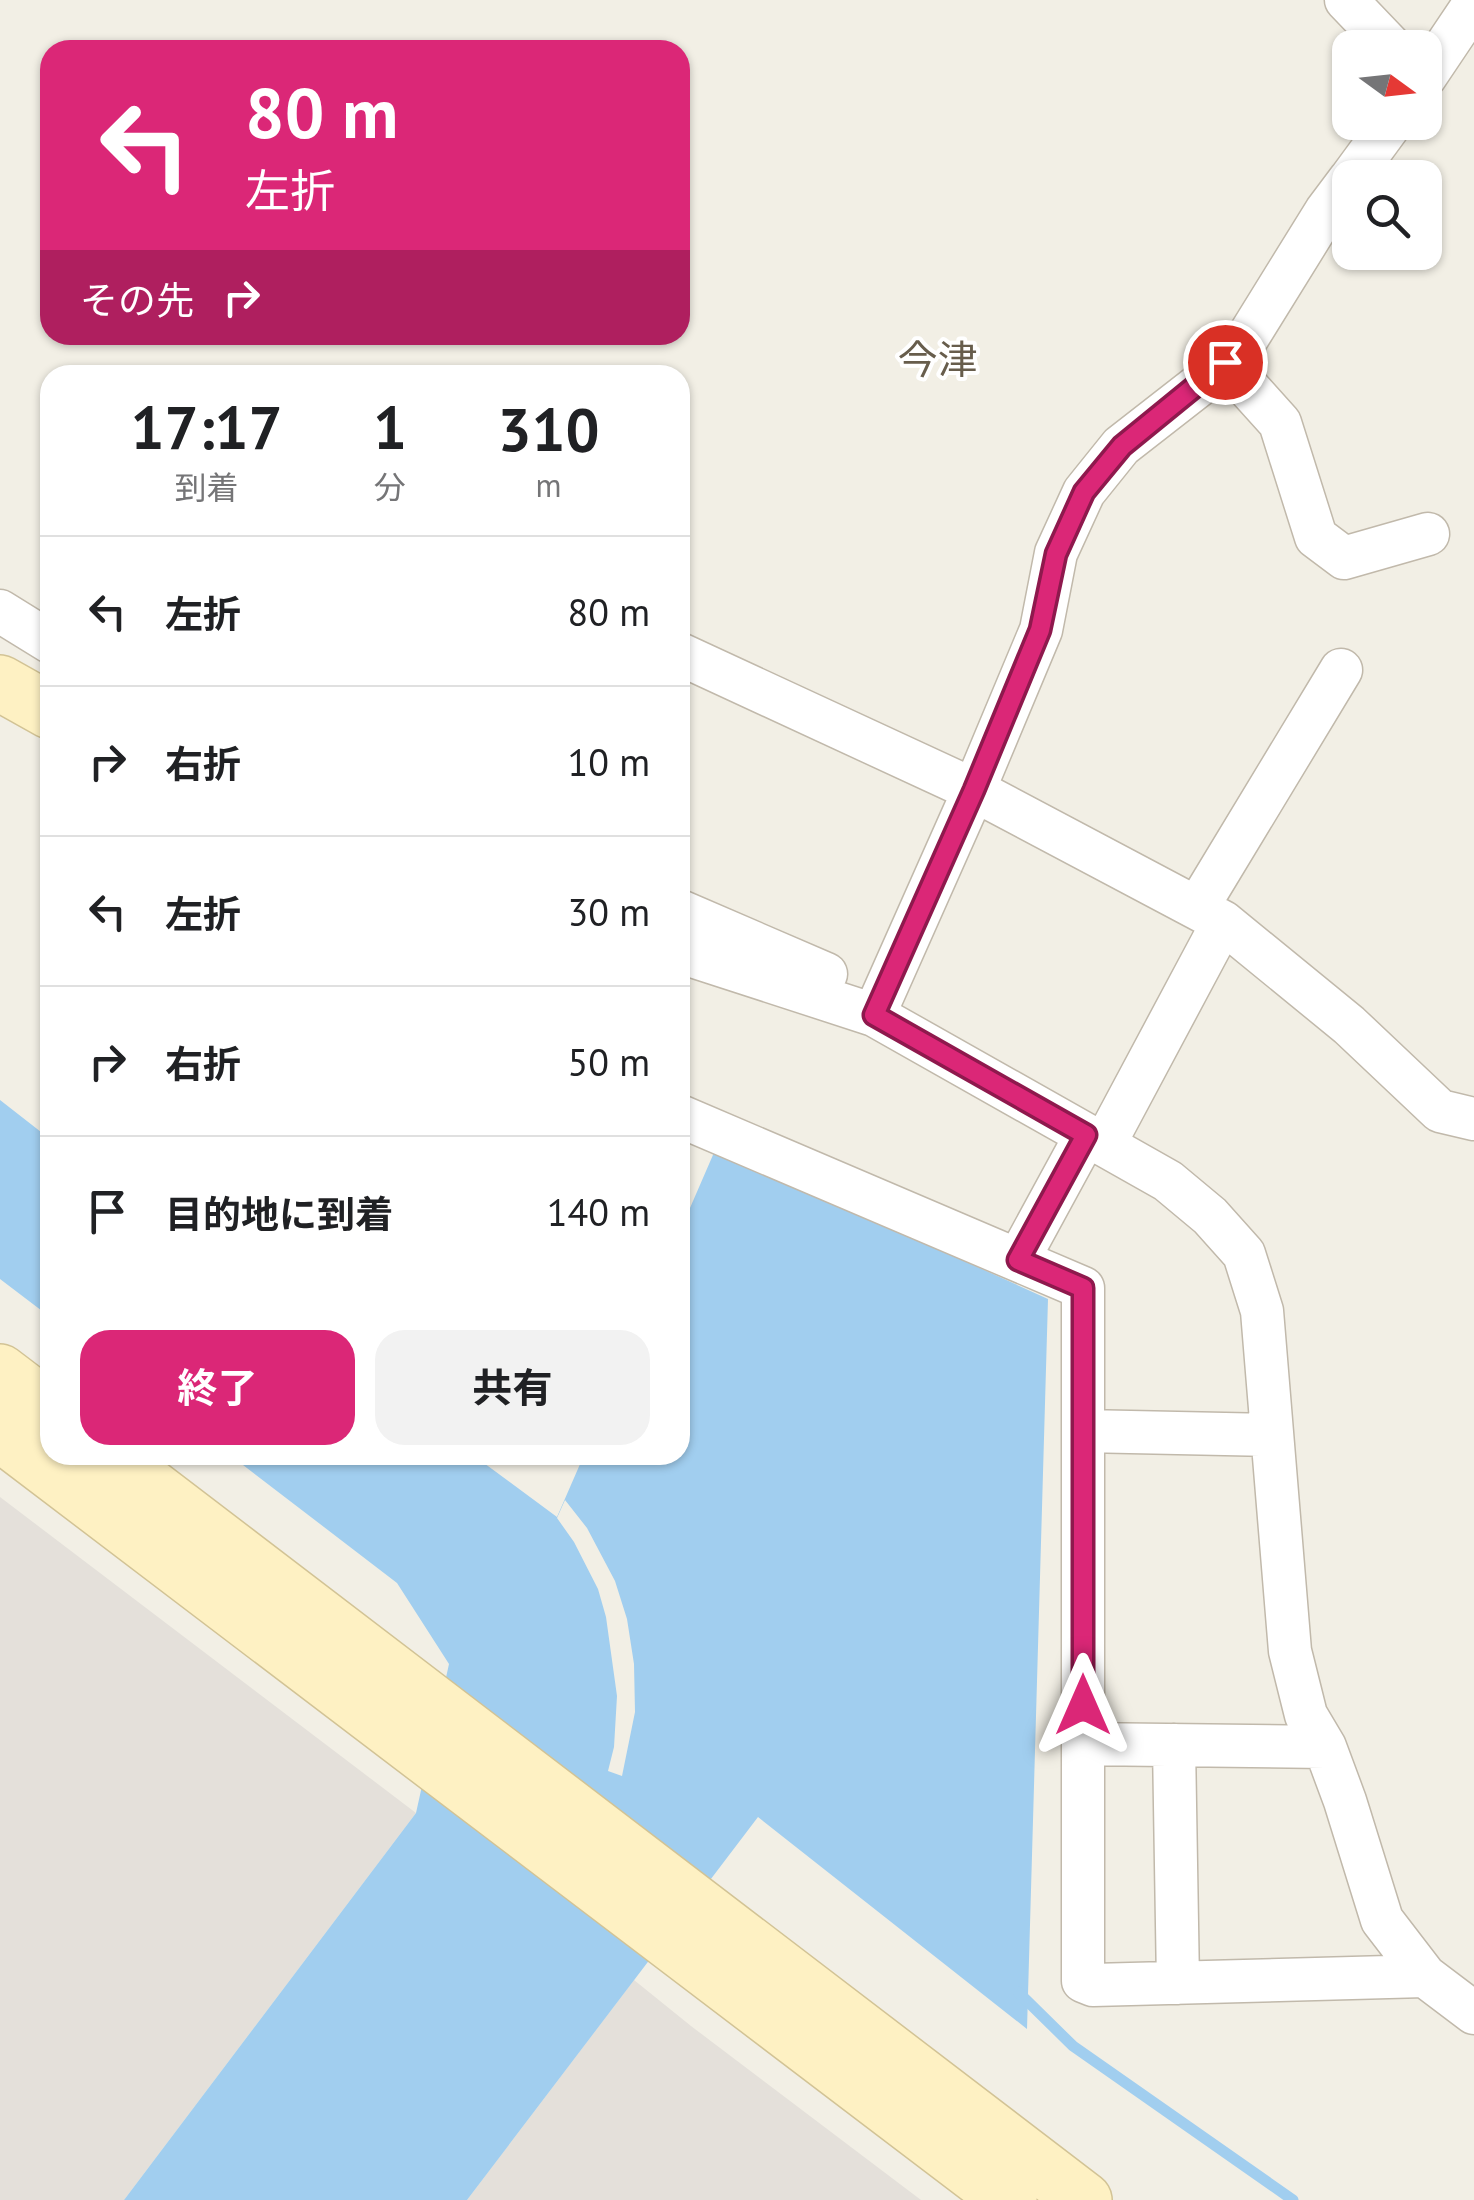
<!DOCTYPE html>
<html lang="ja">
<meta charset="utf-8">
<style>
body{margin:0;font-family:"PT Sans","Noto Sans JP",sans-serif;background:#f2f2f2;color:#202124;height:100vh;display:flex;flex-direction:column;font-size:38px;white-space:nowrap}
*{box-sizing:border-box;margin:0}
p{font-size:32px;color:#757577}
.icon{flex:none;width:55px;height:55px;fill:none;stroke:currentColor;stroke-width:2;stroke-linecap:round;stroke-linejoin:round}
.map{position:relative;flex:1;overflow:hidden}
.side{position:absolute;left:40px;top:365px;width:650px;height:1100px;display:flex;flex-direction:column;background:#fff;border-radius:30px;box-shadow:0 2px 8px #0004}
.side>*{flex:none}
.top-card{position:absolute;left:40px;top:40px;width:650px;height:305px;border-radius:30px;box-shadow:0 2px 8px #0004;background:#db2777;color:#fff;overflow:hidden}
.needle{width:65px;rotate:105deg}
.tools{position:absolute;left:1332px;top:30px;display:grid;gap:20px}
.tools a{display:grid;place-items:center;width:110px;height:110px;border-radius:20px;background:#fff;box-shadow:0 2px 8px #0004;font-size:50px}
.pin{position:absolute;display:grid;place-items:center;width:85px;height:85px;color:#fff;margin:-42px;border:5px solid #fff;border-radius:50%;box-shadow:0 2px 10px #0007}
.me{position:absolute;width:110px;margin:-55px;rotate:0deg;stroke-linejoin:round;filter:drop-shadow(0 0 8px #0008)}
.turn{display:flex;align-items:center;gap:35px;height:210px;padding:0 40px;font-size:45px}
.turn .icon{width:130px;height:130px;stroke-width:2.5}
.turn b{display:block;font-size:70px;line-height:85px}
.then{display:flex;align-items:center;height:95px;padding:0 40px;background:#0003;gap:20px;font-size:38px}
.eta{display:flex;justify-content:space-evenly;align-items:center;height:170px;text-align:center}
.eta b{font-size:60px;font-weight:700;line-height:70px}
.action{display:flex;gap:20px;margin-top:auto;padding:20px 40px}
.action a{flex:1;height:115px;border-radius:30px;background:#db2777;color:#fff;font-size:40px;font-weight:700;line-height:115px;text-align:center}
.action a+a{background:#f2f2f2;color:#202124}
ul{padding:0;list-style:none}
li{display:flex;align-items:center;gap:30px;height:150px;padding:0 40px;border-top:2px solid #e0e0e0}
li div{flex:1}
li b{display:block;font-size:38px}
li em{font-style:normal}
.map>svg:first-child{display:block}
</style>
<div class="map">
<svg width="1474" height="2200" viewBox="0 0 1474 2200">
<rect width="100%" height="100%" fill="#f2efe5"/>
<path fill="#e4e0da" d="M 0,1497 L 416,1813 L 124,2200 L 0,2200 Z
M 634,1980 L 691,2026 L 921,2200 L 467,2200 Z"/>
<path fill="#a1ceef" d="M 0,1100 L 50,1139 L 50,1317 L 0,1279 Z
M 716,1148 L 1048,1299 L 1027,2029 L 758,1817 L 467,2200 L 124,2200 L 416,1813 L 449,1664 L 397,1583 L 230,1455 L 473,1455 L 557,1517 L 584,1455 L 680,1455 L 680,1231 Z"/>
<path fill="#f2efe5" d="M 565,1500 L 587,1528 L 615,1581 L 627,1619 L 634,1664 L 635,1712 L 622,1776 L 608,1771 L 614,1747 L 617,1696 L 606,1617 L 598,1589 L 574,1542 L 557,1518 Z"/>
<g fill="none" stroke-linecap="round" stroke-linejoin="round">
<path stroke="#a1ceef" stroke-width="11" d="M 1018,1992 L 1073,2046 L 1293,2200"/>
<g stroke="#c1b9ab" stroke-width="45">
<path id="street" d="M 1346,0 L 1392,48
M 1425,77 L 1474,4
M 1351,178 L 1392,122
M 1225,362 L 1280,423 L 1316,537 L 1344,558 L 1428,534
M 0,611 L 50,642
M 680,654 L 974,790 L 1223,922 L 1349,1025 L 1440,1111 L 1474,1119
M 1197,908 L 1341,670
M 680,911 L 826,974
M 680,952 L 874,1015 L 974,790 L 1041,630 L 1056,553 L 1084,492 L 1121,446 L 1198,386 L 1243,345 L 1326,211 L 1350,179
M 874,1015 L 1168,1181 L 1210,1216 L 1244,1254 L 1262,1311 L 1290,1651 L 1306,1715 L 1325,1747 L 1345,1801 L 1382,1920 L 1425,1976 L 1474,2013
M 680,1116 L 1083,1288 L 1083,1981 L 1093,1985 L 1425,1976
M 1104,1145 L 1223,922
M 1018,1260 L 1086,1135
M 1083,1431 L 1272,1435
M 1083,1744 L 1325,1747
M 1174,1745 L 1178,1983"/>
</g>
<g stroke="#d2c395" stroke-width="58">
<path id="secondary" d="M 0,683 L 50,711
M 0,1372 L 50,1410
M 0,1433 L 1009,2200
M 109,1455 L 1084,2200"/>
</g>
<use href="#street" stroke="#fff" stroke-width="42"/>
<use href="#secondary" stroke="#fef1c3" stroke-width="55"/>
</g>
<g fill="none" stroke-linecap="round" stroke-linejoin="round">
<g stroke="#8e194d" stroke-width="25">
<path id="route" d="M 1083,1705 L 1083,1288 L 1018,1260 L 1086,1135 L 874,1015 L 974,790 L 1040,630 L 1056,554 L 1084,492 L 1122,446 L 1225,362"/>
</g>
<use href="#route" stroke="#db2777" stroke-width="18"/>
</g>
<g text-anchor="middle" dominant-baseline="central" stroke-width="8" stroke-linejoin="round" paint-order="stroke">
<g font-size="40" fill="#675d4c" stroke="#fff">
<text x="938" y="359">今津</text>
</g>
</g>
</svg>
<div class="tools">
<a><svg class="needle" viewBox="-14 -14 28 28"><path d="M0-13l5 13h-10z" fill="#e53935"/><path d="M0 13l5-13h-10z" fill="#757577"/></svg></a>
<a><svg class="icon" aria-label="search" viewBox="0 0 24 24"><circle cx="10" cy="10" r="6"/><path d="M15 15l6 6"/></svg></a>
</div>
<div class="pin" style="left:1225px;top:362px;background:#d93025"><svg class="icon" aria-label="arrive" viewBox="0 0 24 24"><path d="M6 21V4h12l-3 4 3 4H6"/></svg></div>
<svg class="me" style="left:1083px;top:1705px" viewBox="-20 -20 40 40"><path d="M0-17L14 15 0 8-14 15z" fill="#db2777" stroke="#fff" stroke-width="4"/></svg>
<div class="top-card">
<div class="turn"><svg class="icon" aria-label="left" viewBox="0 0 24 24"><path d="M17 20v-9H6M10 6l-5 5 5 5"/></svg><div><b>80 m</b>左折</div></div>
<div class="then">その先<svg class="icon" aria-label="right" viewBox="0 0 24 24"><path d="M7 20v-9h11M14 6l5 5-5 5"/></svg></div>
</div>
<section class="side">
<div class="eta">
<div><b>17:17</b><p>到着</p></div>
<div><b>1</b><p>分</p></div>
<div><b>310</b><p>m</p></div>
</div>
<ul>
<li><svg class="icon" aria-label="left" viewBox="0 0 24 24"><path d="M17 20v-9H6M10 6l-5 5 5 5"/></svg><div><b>左折</b></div><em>80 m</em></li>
<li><svg class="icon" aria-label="right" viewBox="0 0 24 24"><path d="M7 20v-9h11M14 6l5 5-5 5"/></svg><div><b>右折</b></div><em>10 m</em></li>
<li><svg class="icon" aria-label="left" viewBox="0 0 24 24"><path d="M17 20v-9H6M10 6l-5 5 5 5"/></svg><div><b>左折</b></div><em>30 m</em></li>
<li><svg class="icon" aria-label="right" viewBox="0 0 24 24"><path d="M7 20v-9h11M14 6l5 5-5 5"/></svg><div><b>右折</b></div><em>50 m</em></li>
<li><svg class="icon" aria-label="arrive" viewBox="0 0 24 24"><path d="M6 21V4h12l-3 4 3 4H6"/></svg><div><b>目的地に到着</b></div><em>140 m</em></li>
</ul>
<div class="action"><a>終了</a><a>共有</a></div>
</section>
</div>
